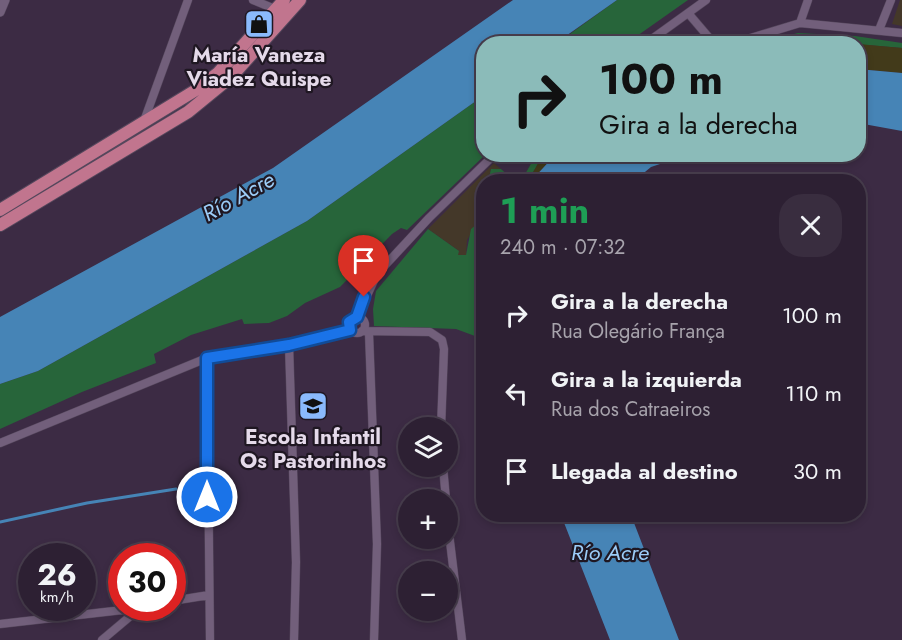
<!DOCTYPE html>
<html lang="es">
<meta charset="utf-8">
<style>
body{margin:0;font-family:Jost,sans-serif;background:#392d3f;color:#f1f3f6;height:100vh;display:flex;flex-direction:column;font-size:22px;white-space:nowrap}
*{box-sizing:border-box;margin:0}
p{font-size:20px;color:#a7a3ac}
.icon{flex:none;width:33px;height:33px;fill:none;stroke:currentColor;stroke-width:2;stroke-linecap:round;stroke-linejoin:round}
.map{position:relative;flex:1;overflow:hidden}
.sheet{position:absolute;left:476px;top:174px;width:390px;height:348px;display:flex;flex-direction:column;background:#2d2033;border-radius:24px;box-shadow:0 3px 9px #0003,0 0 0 2px #483e4e}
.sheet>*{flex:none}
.banner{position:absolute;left:476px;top:36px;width:390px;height:126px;border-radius:24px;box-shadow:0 3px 9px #0003,0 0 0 2px #483e4e;background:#8bbbb9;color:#111;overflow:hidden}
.buttons{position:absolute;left:398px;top:417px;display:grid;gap:12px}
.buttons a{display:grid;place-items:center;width:60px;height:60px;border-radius:50%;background:#2d2033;box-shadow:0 3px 9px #0003,0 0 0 2px #483e4e;font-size:30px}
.speed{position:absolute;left:18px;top:543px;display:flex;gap:12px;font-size:30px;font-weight:700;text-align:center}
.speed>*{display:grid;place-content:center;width:78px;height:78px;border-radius:50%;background:#2d2033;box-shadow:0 3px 9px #0003,0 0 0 2px #483e4e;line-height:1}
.speed small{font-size:15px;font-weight:400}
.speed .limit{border:9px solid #d22;background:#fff;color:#111}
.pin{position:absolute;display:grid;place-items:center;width:51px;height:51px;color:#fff;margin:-62px -26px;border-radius:50% 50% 50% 0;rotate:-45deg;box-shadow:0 0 6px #0007}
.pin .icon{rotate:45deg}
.me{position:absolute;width:66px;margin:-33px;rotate:0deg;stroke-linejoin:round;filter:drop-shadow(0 0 4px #0008)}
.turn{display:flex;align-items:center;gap:21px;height:126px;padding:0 24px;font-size:27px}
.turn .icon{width:78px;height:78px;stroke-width:2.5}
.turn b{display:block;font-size:42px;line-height:51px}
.round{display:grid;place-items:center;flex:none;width:63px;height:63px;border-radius:24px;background:#392d3f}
.summary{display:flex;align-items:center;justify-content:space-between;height:102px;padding:0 24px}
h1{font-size:36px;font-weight:700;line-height:45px;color:#1e9e55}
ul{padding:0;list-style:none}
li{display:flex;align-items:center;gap:18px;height:78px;padding:0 24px}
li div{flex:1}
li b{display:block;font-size:22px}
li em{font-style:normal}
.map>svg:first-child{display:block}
</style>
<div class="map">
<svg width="902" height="640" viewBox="0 0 902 640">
<rect width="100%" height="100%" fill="#3c2b44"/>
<path fill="#443829" d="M 900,0 L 902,0 L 902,26 L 892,24 Z
M 494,163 L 501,169 L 491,169 L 488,181 L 483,182 L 483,219 L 478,222 L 467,240 L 466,255 L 457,255 L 459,251 L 428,229 Z"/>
<path fill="#27653a" d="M 617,0 L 688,0 L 627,43 L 556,44 Z
M 798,33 L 855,36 L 902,43 L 902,48 L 843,43 L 754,44 Z
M 483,96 L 485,155 L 407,230 L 401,228 L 392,234 L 340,287 L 305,303 L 287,316 L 269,323 L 244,324 L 242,319 L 191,335 L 154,354 L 156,363 L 82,392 L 0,429 L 0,384 L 38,371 L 307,221 Z
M 536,155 L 543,155 L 528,181 L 488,182 L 491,169 L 501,169 L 514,181 L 524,176 Z
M 483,219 L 483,306 L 478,312 L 479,318 L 483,320 L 483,339 L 456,329 L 374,326 L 373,309 L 376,291 L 428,229 L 459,251 L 458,255 L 466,255 L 471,229 Z"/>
<path fill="#423a1a" d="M 858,44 L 902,48 L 902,73 L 858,69 Z
M 543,155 L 555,155 L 531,181 L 528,181 Z"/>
<path fill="#4684b6" d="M 513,0 L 617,0 L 556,43 L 483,44 L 483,96 L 307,221 L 38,371 L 0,384 L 0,317 L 273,168 Z
M 858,69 L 902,73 L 902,131 L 858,123 Z
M 555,155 L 555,154 L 687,155 L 651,167 L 634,181 L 531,181 Z
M 561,515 L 631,515 L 679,640 L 610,640 Z"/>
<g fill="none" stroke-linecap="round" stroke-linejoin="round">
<path stroke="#4684b6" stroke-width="3" d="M 0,522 L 87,503 L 176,489"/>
<g stroke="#55475c" stroke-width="9">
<path id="minor" d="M 253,0 L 275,9
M 688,13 L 711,40 L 718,44
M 800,23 L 808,0
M 879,30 L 891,0
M 645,44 L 706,0
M 731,44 L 800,23 L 902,33
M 144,121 L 188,0
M349 325a8 8 0 1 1 16 0a8 8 0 1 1-16 0Z
M 357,317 L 377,274 L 429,218 L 495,154
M 362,331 L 430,332 L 442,340 L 444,349 L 441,428
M 369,333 L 377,544 L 374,640
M 289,345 L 296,562 L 294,640
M 207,358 L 210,640
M 0,443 L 207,358 L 289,345 L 350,330
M 443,466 L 446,500
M 447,517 L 462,640
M 172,601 L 209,595
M 0,624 L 140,608
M 102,640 L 140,608"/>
</g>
<g stroke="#55475c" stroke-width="10">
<path id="tertiary" d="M 0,12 L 5,0"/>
</g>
<g stroke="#55475c" stroke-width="14">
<path id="primary" d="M 0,210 L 196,90 L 218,73 L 284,0
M 0,225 L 188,112 L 232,76 L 300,0"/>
</g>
<use href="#minor" stroke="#725f7b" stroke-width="8"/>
<use href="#tertiary" stroke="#725f7b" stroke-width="9"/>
<use href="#primary" stroke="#c1758e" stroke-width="12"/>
</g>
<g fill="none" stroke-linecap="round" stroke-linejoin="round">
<g stroke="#114b97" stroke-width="15">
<path id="route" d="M 207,497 L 207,358 L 289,345 L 350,330 L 349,322 L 357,317 L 364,297"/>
</g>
<use href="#route" stroke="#1a73e8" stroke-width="10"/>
</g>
<defs>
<g id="shop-square" transform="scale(1.5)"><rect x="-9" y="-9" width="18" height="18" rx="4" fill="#8abafc" stroke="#1f1722"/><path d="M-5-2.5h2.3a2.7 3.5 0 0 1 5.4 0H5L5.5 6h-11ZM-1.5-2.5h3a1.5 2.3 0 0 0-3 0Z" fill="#111"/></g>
<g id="school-square" transform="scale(1.5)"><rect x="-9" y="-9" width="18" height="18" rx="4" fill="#8abafc" stroke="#1f1722"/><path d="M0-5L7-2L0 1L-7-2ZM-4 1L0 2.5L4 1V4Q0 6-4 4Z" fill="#111"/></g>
</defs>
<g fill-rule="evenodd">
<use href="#shop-square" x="259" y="24"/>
<use href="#school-square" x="313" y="406"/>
</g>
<g text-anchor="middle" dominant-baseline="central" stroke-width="4.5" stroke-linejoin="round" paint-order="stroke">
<g font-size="21" font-weight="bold" fill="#e5daea" stroke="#1f1722">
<text x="259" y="55">María Vaneza<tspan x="259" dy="24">Viadez Quispe</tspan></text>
<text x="313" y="437">Escola Infantil<tspan x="313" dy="24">Os Pastorinhos</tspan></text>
</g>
<g font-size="22" font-style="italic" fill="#9cccf7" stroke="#1f1722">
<text transform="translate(238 196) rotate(-29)">Río Acre</text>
<text x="610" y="552">Río Acre</text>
</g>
</g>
</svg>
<div class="buttons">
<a><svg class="icon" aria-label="layers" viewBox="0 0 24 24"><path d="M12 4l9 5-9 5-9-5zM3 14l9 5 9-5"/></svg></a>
<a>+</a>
<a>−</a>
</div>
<div class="speed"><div>26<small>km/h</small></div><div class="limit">30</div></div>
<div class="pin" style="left:364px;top:297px;background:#d93025"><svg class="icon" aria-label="arrive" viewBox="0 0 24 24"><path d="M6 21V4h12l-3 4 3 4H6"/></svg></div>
<svg class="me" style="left:207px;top:497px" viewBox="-20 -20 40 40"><circle r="17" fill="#1a73e8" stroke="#fff" stroke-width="3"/><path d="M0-11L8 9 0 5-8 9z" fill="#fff"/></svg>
<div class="banner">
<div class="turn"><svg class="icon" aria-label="right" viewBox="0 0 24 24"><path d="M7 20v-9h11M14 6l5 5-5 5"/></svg><div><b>100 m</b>Gira a la derecha</div></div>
</div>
<section class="sheet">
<div class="summary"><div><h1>1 min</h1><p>240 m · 07:32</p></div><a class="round"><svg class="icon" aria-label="close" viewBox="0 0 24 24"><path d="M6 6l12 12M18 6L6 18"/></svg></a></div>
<ul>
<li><svg class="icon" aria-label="right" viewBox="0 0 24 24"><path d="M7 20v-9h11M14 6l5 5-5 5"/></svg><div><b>Gira a la derecha</b><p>Rua Olegário França</p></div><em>100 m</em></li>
<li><svg class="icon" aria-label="left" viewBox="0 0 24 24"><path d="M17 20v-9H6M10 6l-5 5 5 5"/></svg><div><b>Gira a la izquierda</b><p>Rua dos Catraeiros</p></div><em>110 m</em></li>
<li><svg class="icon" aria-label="arrive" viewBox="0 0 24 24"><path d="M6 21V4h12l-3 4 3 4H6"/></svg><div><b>Llegada al destino</b></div><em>30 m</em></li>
</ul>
</section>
</div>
